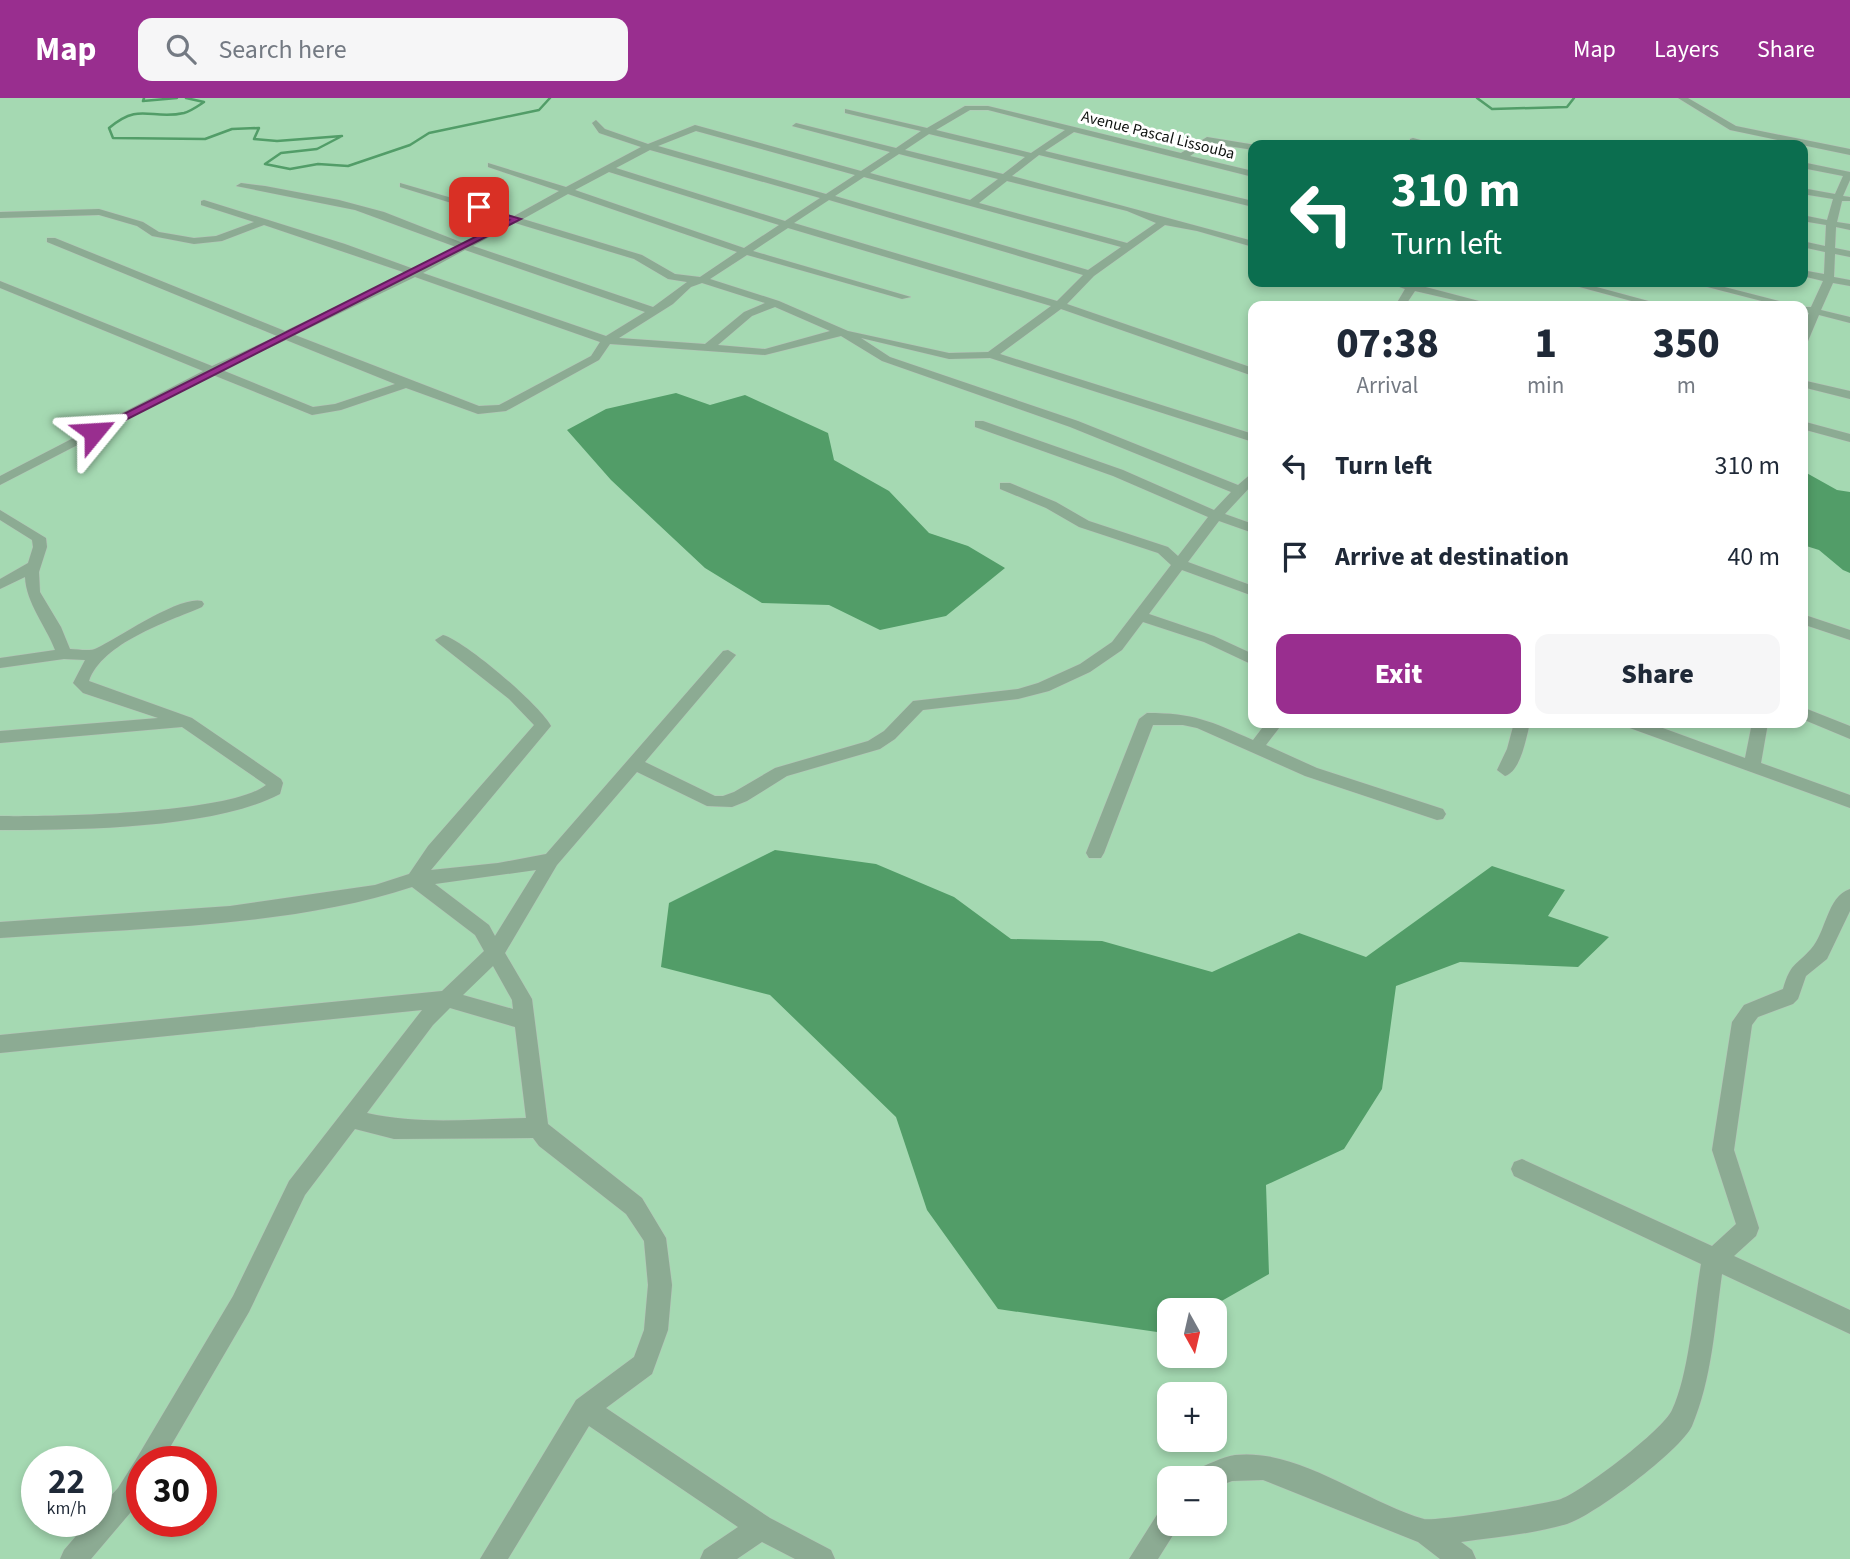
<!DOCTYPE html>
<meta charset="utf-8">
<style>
body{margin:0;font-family:"Source Sans 3",sans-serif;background:#f6f6f7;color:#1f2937;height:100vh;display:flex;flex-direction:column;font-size:26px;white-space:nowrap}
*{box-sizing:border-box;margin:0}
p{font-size:23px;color:#747a83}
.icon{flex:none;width:38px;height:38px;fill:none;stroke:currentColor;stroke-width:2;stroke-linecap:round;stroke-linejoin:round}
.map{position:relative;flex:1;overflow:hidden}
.panel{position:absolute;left:1248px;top:203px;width:560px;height:427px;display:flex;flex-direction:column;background:#fff;border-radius:14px;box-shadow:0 4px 10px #0003}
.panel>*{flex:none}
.guide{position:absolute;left:1248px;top:42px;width:560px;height:147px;border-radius:14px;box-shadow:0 4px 10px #0003;background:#0b6e4f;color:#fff;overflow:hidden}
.needle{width:46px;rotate:172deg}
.controls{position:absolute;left:1157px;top:1200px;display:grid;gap:14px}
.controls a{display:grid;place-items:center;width:70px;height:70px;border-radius:14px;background:#fff;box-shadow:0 4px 10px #0003;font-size:35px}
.speed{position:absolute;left:21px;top:1348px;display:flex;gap:14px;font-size:35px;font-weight:700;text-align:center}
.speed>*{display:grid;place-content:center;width:91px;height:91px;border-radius:50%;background:#fff;box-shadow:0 4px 10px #0003;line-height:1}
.speed small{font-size:18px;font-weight:400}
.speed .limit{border:10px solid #d22;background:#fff;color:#111}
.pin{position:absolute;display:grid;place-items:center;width:60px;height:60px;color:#fff;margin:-30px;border-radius:14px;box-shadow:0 4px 10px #0006}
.me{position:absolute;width:77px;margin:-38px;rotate:63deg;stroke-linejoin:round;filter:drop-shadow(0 0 5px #0008)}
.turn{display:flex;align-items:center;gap:24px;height:147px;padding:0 28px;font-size:32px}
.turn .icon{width:91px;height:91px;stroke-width:2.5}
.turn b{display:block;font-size:49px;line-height:60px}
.eta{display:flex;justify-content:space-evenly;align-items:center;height:119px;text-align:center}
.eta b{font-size:42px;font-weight:800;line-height:49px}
.primary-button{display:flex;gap:14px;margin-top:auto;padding:14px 28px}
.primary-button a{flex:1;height:80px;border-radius:14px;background:#992e8f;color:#fff;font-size:28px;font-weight:800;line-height:80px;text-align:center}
.primary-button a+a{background:#f6f6f7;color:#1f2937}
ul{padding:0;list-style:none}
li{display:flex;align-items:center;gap:21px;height:91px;padding:0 28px}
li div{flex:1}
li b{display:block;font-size:26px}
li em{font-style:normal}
header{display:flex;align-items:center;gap:42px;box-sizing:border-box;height:98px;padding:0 35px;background:#992e8f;color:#fff}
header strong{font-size:33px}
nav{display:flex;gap:38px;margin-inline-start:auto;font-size:24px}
.search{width:490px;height:63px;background:#f6f6f7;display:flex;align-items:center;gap:18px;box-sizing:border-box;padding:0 24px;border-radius:14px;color:#747a83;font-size:26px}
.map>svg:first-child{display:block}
</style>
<header>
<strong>Map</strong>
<div class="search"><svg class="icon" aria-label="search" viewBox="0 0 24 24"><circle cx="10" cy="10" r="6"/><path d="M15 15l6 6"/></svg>Search here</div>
<nav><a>Map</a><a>Layers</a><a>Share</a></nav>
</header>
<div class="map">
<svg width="1850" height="1461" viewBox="0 0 1850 1461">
<rect width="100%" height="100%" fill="#d7e5d9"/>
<path fill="#a5d9b2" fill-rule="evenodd" d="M 0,0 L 1850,0 L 1850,1461 L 0,1461 ZM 1253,47 L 1802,47 L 1802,184 L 1253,184 ZM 1253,208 L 1802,208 L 1802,625 L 1253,625 ZM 1169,1213 L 1214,1213 L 1214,1258 L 1169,1258 ZM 1169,1297 L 1214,1297 L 1214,1342 L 1169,1342 ZM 37,1363 L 96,1363 L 96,1423 L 37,1423 ZM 142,1363 L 201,1363 L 201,1423 L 142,1423 ZM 1169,1381 L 1214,1381 L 1214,1426 L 1169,1426 Z"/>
<path fill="#529d68" d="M 676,295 L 710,307 L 745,297 L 828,335 L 834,362 L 889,393 L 929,435 L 968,448 L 1005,470 L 946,518 L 880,532 L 829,507 L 762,505 L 705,470 L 611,382 L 567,332 L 606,311 Z
M 1803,373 L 1837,392 L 1850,394 L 1850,475 L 1843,472 L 1819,452 L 1803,447 Z
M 775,752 L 876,766 L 954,799 L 1011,841 L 1102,843 L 1212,874 L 1299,835 L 1366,859 L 1492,768 L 1565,792 L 1548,818 L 1609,839 L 1578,869 L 1460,864 L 1396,888 L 1382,991 L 1344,1051 L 1266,1087 L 1269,1176 L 1204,1213 L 1169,1213 L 1169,1232 L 1164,1235 L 998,1211 L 927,1112 L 896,1019 L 770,897 L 661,869 L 669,805 Z"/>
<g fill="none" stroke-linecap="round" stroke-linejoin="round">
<path stroke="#529d68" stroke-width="2.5" d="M 144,0 L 143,3 L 177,0
M 186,0 L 204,4 C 198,8 191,13 184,15 C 151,23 141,3 109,30 L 113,40 L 205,41 L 232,31 L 259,30 L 254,41 L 277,43 L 342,38 L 317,51 L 281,55 L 265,66 L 290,71 L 318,66 L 348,68 L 410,47 L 429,35 L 539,12 L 550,0
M 1477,0 L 1492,11 L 1567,9 L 1574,0"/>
<g stroke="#b7c3b9" stroke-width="1">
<path id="street" d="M 1678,0 L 1688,0 L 1736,28 L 1850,51 L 1850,57 L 1730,32 Z
M 965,8 L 988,8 L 1181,55 L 1207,39 L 1256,47 L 1253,47 L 1253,52 L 1209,45 L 1190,58 L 1253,73 L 1253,79 L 1074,34 L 1045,53 L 1253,103 L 1253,109 L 1039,57 L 1012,78 L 1253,143 L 1253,149 L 1197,133 L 1165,127 L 1094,178 L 1067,206 L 1253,270 L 1253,278 L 1061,211 L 1000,256 L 1253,336 L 1253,344 L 990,260 L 949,261 L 861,240 L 890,259 L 1078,323 L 1238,387 L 1253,374 L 1253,386 L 1225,416 L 1253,426 L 1253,435 L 1219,423 L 1188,464 L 1253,488 L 1253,498 L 1182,472 L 1149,516 L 1214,538 L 1253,556 L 1253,567 L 1204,544 L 1143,524 L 1122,552 L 1090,574 L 1049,593 L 1018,601 L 923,612 L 895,641 L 880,651 L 787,678 L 747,703 L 732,709 L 707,708 L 637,674 L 557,767 L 505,855 L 532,901 L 548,1026 L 642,1100 L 666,1140 L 672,1187 L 668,1232 L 652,1276 L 606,1310 L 770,1420 L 831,1452 L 835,1461 L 795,1461 L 762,1444 L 737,1461 L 700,1461 L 704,1452 L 738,1429 L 589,1328 L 508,1461 L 480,1461 L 576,1302 L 634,1259 L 644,1232 L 648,1187 L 644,1143 L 626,1116 L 539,1048 L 533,1040 L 394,1041 L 355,1031 L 305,1097 L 249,1214 L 162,1363 L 142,1363 L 142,1398 L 136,1408 L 91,1461 L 60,1461 L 64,1452 L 89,1423 L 96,1423 L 96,1414 L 118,1390 L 135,1363 L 233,1198 L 289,1083 L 422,912 L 0,955 L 0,937 L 442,893 L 484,853 L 475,837 L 412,789 C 288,830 131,830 0,840 L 0,824 L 230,808 L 375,787 L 409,776 L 428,748 L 534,627 L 509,601 L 438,545 L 435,542 L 443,537 C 465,543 540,607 551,628 L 431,772 L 498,765 L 546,756 L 723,553 L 728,552 L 736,557 L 645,664 L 715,698 L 723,698 L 734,694 L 775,670 L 868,643 L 884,633 L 913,603 L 1018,591 L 1038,585 L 1080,566 L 1112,544 L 1171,467 L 1158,455 L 1079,429 L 1046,410 L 1000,391 L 1000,385 L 1010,385 L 1056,404 L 1089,423 L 1168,449 L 1178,458 L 1208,419 L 1113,378 L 975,329 L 975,323 L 983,323 L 1123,372 L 1214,412 L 1231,394 L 1070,329 L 882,263 L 841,238 L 765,257 L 610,246 L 599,262 L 506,313 L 478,316 L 406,290 L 341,312 L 312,317 L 213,277 L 0,387 L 0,378 L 203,273 L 0,190 L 0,183 L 212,268 L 277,238 L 47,144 L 47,140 L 55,140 L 285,233 L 406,175 L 264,127 L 222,143 L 194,146 L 152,138 L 137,128 L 99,117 L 0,120 L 0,114 L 99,111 L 143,124 L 159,134 L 194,140 L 216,138 L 254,124 L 201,107 L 201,103 L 204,102 L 345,146 L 414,171 L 456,149 L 355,112 L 236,88 L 241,85 L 265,88 L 339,102 L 384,114 L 463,145 L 506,122 L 400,89 L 400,85 L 514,118 L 559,93 L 488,69 L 488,65 L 566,89 L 641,49 L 599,35 L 592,25 L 596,22 L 605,31 L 648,46 L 695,27 L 861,73 L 890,54 L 792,28 L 796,25 L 896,50 L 921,33 L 845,15 L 845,11 L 927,30 ZM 970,12 L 988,12 L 1065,32 L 1031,55 L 936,32 ZM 696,33 L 855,77 L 826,96 L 658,48 ZM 929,36 L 1025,59 L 1003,76 L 905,52 ZM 650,52 L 820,100 L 785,123 L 616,70 ZM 899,56 L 998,81 L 970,102 L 870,75 ZM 609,74 L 779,127 L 744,150 L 575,92 ZM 864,79 L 1121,149 L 1088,172 L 835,98 ZM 1007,83 L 1127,113 L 1156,125 L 1127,145 L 979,105 ZM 568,96 L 737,154 L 700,179 L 675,176 L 642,157 L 523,121 ZM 829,102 L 1083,177 L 1057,203 L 794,125 ZM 515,125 L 634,161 L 668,181 L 687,184 L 653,209 L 473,148 ZM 788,130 L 1051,208 L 988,254 L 949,255 L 848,233 L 779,203 L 710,181 L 747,157 L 902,201 L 911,199 L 753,153 ZM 465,152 L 645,214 L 606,238 L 423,175 ZM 415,179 L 600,244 L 591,258 L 499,307 L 479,308 L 295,237 ZM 702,185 L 765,205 L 744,214 L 705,246 L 619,240 L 673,206 L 691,189 ZM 775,209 L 830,233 L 765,251 L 718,247 L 752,218 ZM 286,242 L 395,286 L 335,306 L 313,309 L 222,272 ZM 536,772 L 495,838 L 489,827 L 435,786 ZM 493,868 L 512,902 L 513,911 L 463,897 ZM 450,910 L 515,929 L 526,1020 C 473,1021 419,1027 367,1015 L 433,927 Z
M 1413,40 L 1432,45 L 1433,47 L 1410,45 L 1410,41 Z
M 1695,43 L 1705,45 L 1706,47 L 1691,47 Z
M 1802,64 L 1850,74 L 1850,82 L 1843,98 L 1850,99 L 1850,103 L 1842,103 L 1837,124 L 1850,126 L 1850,132 L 1836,129 L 1835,150 L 1850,153 L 1850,159 L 1835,156 L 1834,179 L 1850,182 L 1850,188 L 1833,185 L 1821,212 L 1850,219 L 1850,225 L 1819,217 L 1808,243 L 1802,246 L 1802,229 L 1809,215 L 1802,213 L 1802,209 L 1811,209 L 1823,183 L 1802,178 L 1802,172 L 1824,176 L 1825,154 L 1802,149 L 1802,143 L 1825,148 L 1826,127 L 1802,123 L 1802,117 L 1827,122 L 1833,101 L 1802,96 L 1802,90 L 1835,96 L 1843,78 L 1802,70 Z
M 1385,184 L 1420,184 L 1418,187 L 1498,208 L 1480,208 L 1415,193 L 1405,208 L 1395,208 L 1405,191 Z
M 1561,184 L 1578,184 L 1667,208 L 1650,208 Z
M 1688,184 L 1705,184 L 1798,208 L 1781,208 Z
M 1802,282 L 1850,293 L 1850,301 L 1802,289 Z
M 1802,323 L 1850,336 L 1850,344 L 1802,331 Z
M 0,412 L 46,440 L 47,449 L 39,474 L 40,494 L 61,529 L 70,551 C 78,551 90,554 97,550 C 118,540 180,497 202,503 L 204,506 L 202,509 C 167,524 102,545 89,583 L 192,620 L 281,681 L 283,685 L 280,696 C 213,731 77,732 0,732 L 0,718 C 52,719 229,716 266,687 L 182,629 L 0,645 L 0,633 L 158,620 L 83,595 L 73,585 L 85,562 L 64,561 L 0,570 L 0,560 L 55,552 C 46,528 26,505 25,479 L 0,491 L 0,481 L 28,465 L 33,449 L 32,442 L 0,422 Z
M 1802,516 L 1850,532 L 1850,542 L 1802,526 Z
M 1802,609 L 1850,628 L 1850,641 L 1802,621 Z
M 1147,615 C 1194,615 1210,623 1253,642 L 1266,625 L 1283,625 L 1266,647 L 1317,670 L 1443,711 L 1446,716 L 1443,721 L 1437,722 L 1305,678 L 1197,630 L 1183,627 L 1153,627 L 1104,755 L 1101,760 L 1089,760 L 1086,755 L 1139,621 Z
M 1514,625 L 1530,625 C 1526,640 1521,673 1505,678 L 1497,672 L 1507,651 Z
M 1625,625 L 1649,625 L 1745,660 L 1752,625 L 1768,625 L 1761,665 L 1850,697 L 1850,710 L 1627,629 Z
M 1850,791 L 1850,813 L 1827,861 L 1806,878 L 1798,901 L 1793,906 L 1758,919 L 1752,927 L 1734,1052 L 1759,1130 L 1756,1138 L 1734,1158 L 1850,1212 L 1850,1236 L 1722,1176 C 1715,1226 1712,1281 1692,1328 C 1680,1353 1593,1418 1567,1426 C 1533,1436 1496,1439 1461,1444 L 1472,1452 L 1476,1461 L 1440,1461 L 1418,1444 L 1263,1382 L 1232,1383 L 1214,1390 L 1214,1381 L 1191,1381 L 1195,1372 C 1207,1367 1222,1359 1235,1357 C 1298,1350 1365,1404 1424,1421 C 1435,1424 1547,1406 1561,1401 C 1583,1393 1663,1332 1672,1312 C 1689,1277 1694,1207 1701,1166 L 1514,1078 L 1511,1071 L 1514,1064 L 1522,1061 L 1712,1148 L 1736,1126 L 1712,1052 L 1732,924 L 1744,907 L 1783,891 C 1791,864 1795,869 1811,851 C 1826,835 1827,798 1850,791 Z
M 1169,1408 L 1169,1426 L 1180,1426 L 1158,1461 L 1129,1461 L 1160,1412 Z"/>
</g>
<use href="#street" fill="#8cab93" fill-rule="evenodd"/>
</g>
<path fill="#992e8f" stroke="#631e5d" stroke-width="2" d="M 476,108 L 521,121 L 98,336 L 88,334 L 509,122 L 476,111 Z"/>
<g text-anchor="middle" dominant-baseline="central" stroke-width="6" stroke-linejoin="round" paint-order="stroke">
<g font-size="16" fill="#0e120f" stroke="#fff">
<text transform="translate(1158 37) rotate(14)">Avenue Pascal Lissouba</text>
</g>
</g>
</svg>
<div class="controls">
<a><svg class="needle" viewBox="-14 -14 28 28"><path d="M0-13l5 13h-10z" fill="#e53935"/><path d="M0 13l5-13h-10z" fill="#747a83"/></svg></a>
<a>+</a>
<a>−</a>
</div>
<div class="speed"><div>22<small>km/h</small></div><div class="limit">30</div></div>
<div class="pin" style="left:479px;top:109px;background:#d93025"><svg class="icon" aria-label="arrive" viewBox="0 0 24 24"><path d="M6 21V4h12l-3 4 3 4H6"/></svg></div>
<svg class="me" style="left:94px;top:334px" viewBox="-20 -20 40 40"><path d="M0-17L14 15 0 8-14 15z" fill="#992e8f" stroke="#fff" stroke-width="4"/></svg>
<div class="guide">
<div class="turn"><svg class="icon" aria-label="left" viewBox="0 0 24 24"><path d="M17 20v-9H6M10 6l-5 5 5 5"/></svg><div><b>310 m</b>Turn left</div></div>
</div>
<section class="panel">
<div class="eta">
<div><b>07:38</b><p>Arrival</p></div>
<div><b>1</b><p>min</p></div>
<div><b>350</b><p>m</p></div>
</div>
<ul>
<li><svg class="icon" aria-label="left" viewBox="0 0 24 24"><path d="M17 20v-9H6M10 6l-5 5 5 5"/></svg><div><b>Turn left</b></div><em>310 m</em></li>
<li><svg class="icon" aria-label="arrive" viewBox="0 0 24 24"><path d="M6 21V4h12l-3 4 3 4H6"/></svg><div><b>Arrive at destination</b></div><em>40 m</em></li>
</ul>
<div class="primary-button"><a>Exit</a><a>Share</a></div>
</section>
</div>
